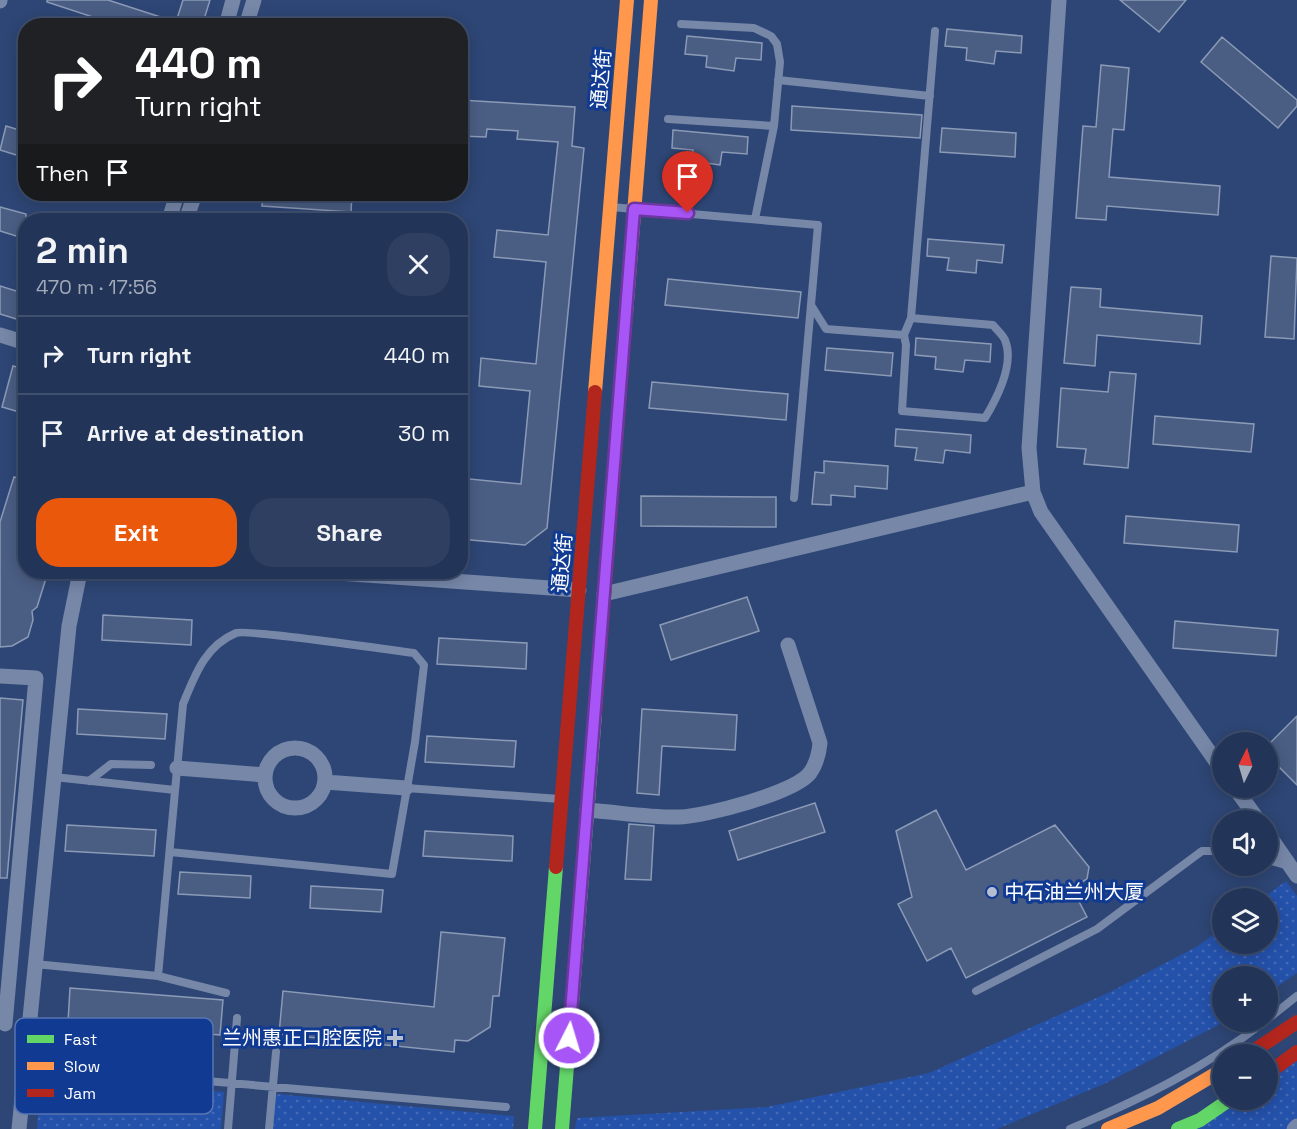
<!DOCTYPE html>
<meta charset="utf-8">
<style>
body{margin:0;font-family:"Space Grotesk","Noto Sans SC",sans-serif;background:#2e3f61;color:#f1f3f6;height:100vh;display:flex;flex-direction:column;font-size:22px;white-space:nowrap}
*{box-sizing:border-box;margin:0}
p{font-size:20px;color:#a2aaba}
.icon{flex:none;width:33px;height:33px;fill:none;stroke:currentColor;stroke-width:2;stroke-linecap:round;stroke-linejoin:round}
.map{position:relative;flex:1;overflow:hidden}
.side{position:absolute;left:18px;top:213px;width:450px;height:366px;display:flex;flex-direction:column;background:#223458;border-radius:24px;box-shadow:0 3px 15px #0003,0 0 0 2px #3f4f6e}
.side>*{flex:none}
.guide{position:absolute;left:18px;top:18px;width:450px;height:183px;border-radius:24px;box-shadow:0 3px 15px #0003,0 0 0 2px #3f4f6e;background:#202124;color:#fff;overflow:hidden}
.needle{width:39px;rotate:5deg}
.buttons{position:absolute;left:1212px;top:732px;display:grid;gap:12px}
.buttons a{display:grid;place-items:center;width:66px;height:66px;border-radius:50%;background:#223458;box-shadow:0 3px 15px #0003,0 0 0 2px #3f4f6e;font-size:30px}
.pin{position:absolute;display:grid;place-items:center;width:51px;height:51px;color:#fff;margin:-62px -26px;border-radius:50% 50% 50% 0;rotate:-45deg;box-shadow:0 0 6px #0007}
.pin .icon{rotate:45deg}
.me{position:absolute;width:66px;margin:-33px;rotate:5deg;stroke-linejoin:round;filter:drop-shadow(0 0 4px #0008)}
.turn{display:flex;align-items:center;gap:21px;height:126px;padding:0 18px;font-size:27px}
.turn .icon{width:78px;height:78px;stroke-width:2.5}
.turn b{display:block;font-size:42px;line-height:51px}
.then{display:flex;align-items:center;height:57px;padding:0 18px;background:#0003;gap:12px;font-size:22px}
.round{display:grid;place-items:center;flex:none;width:63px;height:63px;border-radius:24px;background:#2e3f61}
.head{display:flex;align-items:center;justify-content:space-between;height:102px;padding:0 18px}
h1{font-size:36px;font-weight:700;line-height:45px}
.cta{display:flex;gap:12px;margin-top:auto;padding:12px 18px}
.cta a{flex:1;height:69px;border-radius:24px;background:#ea580c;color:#fff;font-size:24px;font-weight:700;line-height:69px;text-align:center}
.cta a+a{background:#2e3f61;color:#f1f3f6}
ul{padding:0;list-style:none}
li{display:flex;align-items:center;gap:18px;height:78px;padding:0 18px;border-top:2px solid #3f4f6e}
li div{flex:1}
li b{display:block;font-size:22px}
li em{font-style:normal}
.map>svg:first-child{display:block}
</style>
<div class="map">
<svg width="1297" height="1129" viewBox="0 0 1297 1129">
<defs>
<pattern id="park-dots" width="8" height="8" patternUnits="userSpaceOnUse" patternTransform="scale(1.5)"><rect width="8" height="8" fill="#2451aa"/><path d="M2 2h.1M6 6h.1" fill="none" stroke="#456bb7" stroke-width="1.8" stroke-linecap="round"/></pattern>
</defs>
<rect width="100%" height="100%" fill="#2e4675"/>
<path fill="url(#park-dots)" d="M 1286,881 L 1297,896 L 1297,973 L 1268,993 L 1268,976 L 1222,976 L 1224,1022 L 1106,1083 L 997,1129 L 575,1129 L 577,1118 L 767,1107 L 929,1073 L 1110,992 L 1198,946 L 1222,928 L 1222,944 L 1268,944 L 1268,898 L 1263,898 Z
M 1297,1052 L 1297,1129 L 1181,1129 L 1229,1100 L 1268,1100 L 1268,1073 Z
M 41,1076 L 224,1092 L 221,1129 L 37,1129 Z
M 276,1094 L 514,1116 L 513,1129 L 272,1129 Z"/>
<path fill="#4a5d83" stroke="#8b9ab6" stroke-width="1.5" d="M 47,0 L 108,0 L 176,22 L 183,0 L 210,0 L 202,26 L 120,26 L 47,2 Z
M 1120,0 L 1186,0 L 1159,32 Z
M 947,29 L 1022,36 L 1021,53 L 996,51 L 994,64 L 966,60 L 967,48 L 945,46 Z
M 687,36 L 762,43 L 761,60 L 736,58 L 734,71 L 706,67 L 707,56 L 685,54 Z
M 1222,37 L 1297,100 L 1297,106 L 1278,128 L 1201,62 Z
M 1101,65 L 1129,68 L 1124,130 L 1113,129 L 1109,177 L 1220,186 L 1218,215 L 1107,206 L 1106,220 L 1076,218 L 1083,126 L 1096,127 Z
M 460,100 L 575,107 L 572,146 L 584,148 L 547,528 L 525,545 L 460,539 L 460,478 L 521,484 L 530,391 L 479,386 L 481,358 L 536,364 L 546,262 L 494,257 L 497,230 L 548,235 L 558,142 L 517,139 L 518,131 L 487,129 L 486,137 L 460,136 Z
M 792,106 L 922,115 L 920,138 L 791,130 Z
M 6,126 L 26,132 L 26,158 L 0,150 Z
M 942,128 L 1016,133 L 1015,157 L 940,152 Z
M 673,130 L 748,137 L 747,154 L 722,152 L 720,165 L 692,161 L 693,150 L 672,148 Z
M 263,194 L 352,194 L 351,212 L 262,206 Z
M 0,207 L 26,214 L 26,239 L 0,231 Z
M 928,239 L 1004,245 L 1002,263 L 977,260 L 976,273 L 947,270 L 949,258 L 927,256 Z
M 1271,256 L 1297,258 L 1294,339 L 1265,337 Z
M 668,279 L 801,292 L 798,318 L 665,305 Z
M 0,286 L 26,294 L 26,322 L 0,314 Z
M 1071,287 L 1101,289 L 1100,307 L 1202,316 L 1200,344 L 1097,335 L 1095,366 L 1064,363 Z
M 916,338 L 991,344 L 990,362 L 965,360 L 963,372 L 935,369 L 936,357 L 915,355 Z
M 827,348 L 893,353 L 891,376 L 825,370 Z
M 13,366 L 26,369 L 26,414 L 2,407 Z
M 1110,372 L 1136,374 L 1128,468 L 1084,464 L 1086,449 L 1057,447 L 1061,388 L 1108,392 Z
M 652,382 L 788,394 L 786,420 L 649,408 Z
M 1155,416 L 1254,424 L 1251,452 L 1153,444 Z
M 896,429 L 971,435 L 970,453 L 945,450 L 943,463 L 915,460 L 917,448 L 895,446 Z
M 824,461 L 888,466 L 887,489 L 855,486 L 855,497 L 831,495 L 831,505 L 812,504 L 815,472 L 824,473 Z
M 14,477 L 26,480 L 26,572 L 48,572 L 37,607 L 32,611 L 33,620 L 28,637 L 12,646 L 0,647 L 0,522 Z
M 641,496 L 776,497 L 776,527 L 641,526 Z
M 1126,516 L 1239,525 L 1237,552 L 1124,543 Z
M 747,597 L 759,631 L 671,660 L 660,625 Z
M 103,615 L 192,620 L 191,645 L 102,640 Z
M 1175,621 L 1278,630 L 1276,656 L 1173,648 Z
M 439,638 L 527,643 L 526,669 L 437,664 Z
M 0,698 L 23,700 L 7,878 L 0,878 Z
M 78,709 L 167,714 L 165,739 L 77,734 Z
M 642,709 L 737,715 L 735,750 L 662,746 L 659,795 L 637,793 Z
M 1297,716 L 1297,785 L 1268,756 L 1268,745 Z
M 427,736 L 516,741 L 514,767 L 425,762 Z
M 815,803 L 825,832 L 738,860 L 729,831 Z
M 936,810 L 966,870 L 1055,825 L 1089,867 L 1087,879 L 1072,888 L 1087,917 L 966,978 L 951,948 L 927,961 L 898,904 L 912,897 L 896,831 Z
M 629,824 L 654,826 L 651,880 L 625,879 Z
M 67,825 L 156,830 L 154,856 L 65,851 Z
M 425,831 L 513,836 L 512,861 L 423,856 Z
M 180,872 L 251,876 L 250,898 L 178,894 Z
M 311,886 L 383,890 L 381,912 L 310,908 Z
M 441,932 L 505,938 L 499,996 L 493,996 L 490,1027 L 468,1041 L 455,1040 L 454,1052 L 279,1034 L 283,991 L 434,1007 Z
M 70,988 L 223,1000 L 220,1035 L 68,1022 Z"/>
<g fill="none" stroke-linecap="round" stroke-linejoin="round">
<path stroke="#7687a8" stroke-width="8" d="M 681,24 L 754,28 L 771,36 L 777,44 L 780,62 L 774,126 L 755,219
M 778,80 L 930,96
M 668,119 L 774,126
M 611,207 L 818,225 L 794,498
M 811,305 L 826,329 L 904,335 L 911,318 L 935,31
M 904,335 L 906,345 L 902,411 L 985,418 C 997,398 1015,364 1005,340 C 1003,335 996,329 993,325 L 911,318
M 54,777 L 175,790
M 89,781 L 111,764 L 151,765
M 406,788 L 560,799
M 170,852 L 392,874 L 415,742 L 424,665 L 414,653 C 391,650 246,629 236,633 C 205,646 195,675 183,704 L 158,976 L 226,993
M 1268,860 L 1289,866
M 35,964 L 158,976
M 976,991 L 1097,929 L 1202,851 L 1222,851
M 1268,1019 L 1297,996
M 56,1068 L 506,1107
M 228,1129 L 237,1018
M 269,1129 L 276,1052
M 1070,1129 C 1139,1100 1205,1068 1264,1022"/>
<path stroke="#7687a8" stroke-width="15" d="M 1059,0 L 1029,448 L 1033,492 L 1041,512 L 1222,770
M 0,1 L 0,0
M 226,26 L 233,0
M 246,26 L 254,0
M 169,220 L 177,194
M 186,220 L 195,194
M 0,335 L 26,343
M 324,572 L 579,590
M 604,594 L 1033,492
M 0,676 L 36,678 L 5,1024
M265 778a30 30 0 1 1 60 0a30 30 0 1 1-60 0Z
M 177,768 L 265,775
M 325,782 L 406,788
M 1235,788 L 1258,820
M 587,810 C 617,812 650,818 680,817 C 706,816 794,793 810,773 C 817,763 819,754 820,743 L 788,645
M 1268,834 L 1297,876
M 19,1129 L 69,626 L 80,572
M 1294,1129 L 1297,1126"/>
<path stroke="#63d668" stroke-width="14" d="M 535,1129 L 556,867
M 562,1129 L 595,714
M 1178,1129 L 1200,1120 L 1229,1100"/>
<path stroke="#ff974d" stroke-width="14" d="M 626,314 L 651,0
M 595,392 L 627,0
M 1108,1129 L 1158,1108 L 1222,1070"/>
<path stroke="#b3261e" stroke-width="14" d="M 595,714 L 626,314
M 556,867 L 595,392
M 1249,1054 L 1297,1022
M 1268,1073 L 1297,1052"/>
</g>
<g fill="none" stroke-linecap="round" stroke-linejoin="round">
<g stroke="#6d37a1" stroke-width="15">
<path id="route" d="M 569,1038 L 634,209 L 688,213"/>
</g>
<use href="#route" stroke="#a855f7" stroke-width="10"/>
</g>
<g fill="#b6becf" stroke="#113b92" stroke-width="2">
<circle cx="992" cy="892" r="6"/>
<path d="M392 1029h6v6h6v6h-6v6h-6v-6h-6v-6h6z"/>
</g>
<g text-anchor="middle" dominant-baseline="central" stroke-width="6" stroke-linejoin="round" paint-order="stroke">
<g font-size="20" fill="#fff" stroke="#113b92">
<text transform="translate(601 79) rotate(-85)">通达街</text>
<text transform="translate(562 563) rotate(-85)">通达街</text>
</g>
<g font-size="20" fill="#fff" stroke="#113b92" text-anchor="start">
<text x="1004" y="892">中石油兰州大厦</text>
<text x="382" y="1038" text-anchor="end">兰州惠正口腔医院</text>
</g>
</g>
<rect x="15" y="1018" width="198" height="96" rx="9" fill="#113b92" stroke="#5876b3" stroke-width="1.5"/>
<rect x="27" y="1035" width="27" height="8" fill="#63d668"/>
<rect x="27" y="1062" width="27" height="8" fill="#ff974d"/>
<rect x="27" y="1089" width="27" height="8" fill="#b3261e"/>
<g font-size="16" fill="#fff">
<text x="64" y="1045">Fast</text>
<text x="64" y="1072">Slow</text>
<text x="64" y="1099">Jam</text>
</g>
</svg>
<div class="buttons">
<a><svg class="needle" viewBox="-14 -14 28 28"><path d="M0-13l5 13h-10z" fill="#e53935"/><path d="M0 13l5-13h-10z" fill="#a2aaba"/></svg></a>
<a><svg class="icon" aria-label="sound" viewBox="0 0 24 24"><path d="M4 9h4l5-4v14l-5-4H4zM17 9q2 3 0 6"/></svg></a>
<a><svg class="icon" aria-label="layers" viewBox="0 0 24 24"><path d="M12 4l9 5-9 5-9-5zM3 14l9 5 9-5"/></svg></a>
<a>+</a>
<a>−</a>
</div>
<div class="pin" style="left:688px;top:213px;background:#d93025"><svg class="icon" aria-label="arrive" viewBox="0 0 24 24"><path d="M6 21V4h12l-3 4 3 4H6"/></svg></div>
<svg class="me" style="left:569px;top:1038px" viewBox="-20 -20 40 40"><circle r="17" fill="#a855f7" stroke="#fff" stroke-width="3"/><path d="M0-11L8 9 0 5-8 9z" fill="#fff"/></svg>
<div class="guide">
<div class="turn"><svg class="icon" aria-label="right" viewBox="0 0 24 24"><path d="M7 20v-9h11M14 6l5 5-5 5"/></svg><div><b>440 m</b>Turn right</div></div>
<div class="then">Then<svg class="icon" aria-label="arrive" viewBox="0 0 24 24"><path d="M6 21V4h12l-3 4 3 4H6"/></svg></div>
</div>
<section class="side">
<div class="head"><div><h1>2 min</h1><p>470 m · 17:56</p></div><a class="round"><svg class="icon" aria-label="close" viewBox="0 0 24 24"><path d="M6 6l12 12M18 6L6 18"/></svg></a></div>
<ul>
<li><svg class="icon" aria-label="right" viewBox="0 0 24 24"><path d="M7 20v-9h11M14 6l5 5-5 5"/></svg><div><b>Turn right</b></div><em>440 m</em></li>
<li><svg class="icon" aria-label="arrive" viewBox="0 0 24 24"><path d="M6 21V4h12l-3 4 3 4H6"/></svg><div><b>Arrive at destination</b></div><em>30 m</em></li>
</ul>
<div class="cta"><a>Exit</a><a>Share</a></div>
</section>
</div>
